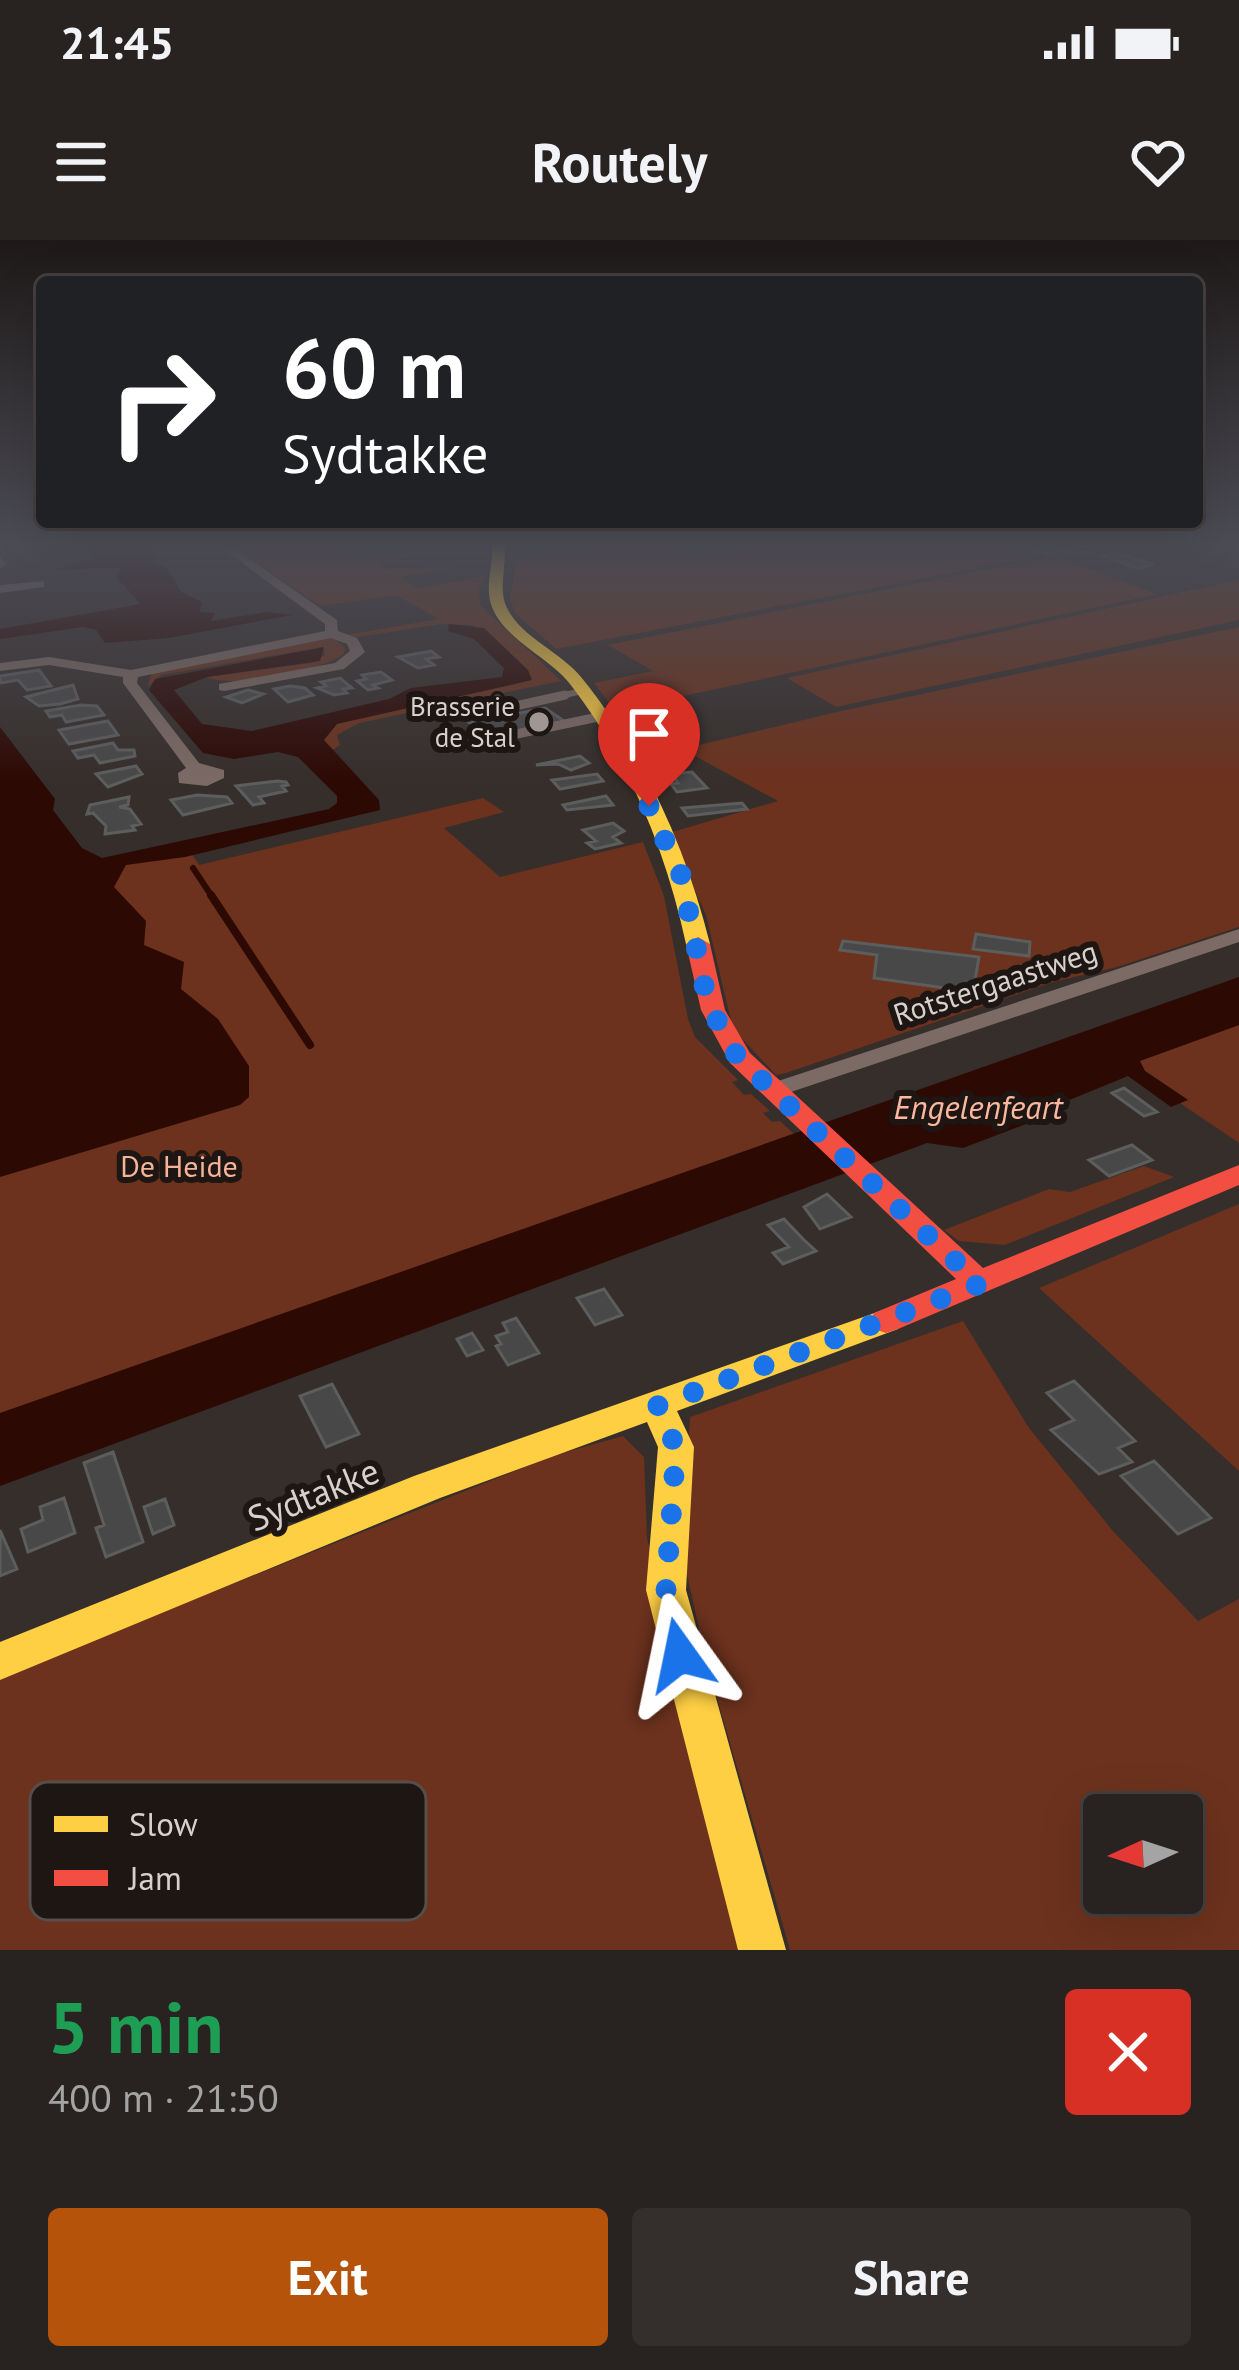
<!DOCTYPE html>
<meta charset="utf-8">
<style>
body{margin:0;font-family:"PT Sans",sans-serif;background:#342f2d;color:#f1f3f6;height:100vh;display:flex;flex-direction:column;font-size:45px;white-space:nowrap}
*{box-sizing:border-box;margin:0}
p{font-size:39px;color:#a5a4a5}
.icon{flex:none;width:66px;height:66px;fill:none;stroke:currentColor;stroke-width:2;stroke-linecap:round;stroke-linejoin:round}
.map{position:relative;height:1710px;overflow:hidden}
.sheet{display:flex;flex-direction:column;background:#282220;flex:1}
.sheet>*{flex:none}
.hud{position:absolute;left:36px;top:36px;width:1167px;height:252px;border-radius:12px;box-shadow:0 12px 48px #0002,0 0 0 3px #443f3e;background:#202124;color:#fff;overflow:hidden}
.needle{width:78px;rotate:267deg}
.tools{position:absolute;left:1083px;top:1554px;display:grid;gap:24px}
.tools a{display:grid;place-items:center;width:120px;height:120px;border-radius:12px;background:#282220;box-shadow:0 12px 48px #0002,0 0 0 3px #443f3e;font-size:60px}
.pin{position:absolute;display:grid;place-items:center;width:102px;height:102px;color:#fff;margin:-123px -51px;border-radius:50% 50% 50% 0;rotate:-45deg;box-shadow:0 0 12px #0007}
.pin .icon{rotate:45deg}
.me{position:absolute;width:132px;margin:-66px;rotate:348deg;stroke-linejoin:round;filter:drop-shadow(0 0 9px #0008)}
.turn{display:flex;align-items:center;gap:42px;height:252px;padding:0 48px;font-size:54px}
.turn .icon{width:156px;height:156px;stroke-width:2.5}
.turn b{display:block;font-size:84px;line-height:102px}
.round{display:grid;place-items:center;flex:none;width:126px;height:126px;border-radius:12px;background:#342f2d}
.overview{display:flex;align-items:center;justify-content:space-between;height:204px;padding:0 48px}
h1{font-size:72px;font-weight:700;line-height:90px;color:#1e9e55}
.button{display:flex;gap:24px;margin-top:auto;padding:24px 48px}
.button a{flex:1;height:138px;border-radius:12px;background:#b45309;color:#fff;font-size:48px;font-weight:700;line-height:138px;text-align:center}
.button a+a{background:#342f2d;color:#f1f3f6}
.status{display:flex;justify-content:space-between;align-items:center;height:84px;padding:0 60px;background:#282220;direction:ltr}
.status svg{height:33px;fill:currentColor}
header{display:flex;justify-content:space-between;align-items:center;height:156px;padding:0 48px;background:#282220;font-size:54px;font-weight:700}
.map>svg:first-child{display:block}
</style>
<div class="status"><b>21:45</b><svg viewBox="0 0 49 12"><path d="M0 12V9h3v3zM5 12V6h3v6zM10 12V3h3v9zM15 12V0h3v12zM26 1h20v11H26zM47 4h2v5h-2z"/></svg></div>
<header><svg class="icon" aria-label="menu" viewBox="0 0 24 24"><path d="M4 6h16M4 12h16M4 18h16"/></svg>Routely<svg class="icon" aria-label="heart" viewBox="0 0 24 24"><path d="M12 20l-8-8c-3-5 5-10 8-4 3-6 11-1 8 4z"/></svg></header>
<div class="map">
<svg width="1239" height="1710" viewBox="0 0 1239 1710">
<rect width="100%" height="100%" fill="#362e2b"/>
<path fill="#6c321d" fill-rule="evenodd" d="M 226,303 L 337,303 L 356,320 L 488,303 L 490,313 L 470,307 L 376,322 L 385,329 L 454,327 L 401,337 L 418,348 L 487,336 L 479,349 L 480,365 L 561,441 L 359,483 L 337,495 L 340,505 L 331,511 L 323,500 L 337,483 L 516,444 L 473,385 L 441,384 L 352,398 L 346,395 L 439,379 L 396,355 L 321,366 Z
M 622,303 L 661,303 L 693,316 L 764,303 L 997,303 L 1029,318 L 556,409 L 515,373 L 510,359 L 517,320 Z
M 1055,316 L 1157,354 L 623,469 L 615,470 L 594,443 L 653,431 L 608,405 Z
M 1239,340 L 1239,380 L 836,467 L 787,438 Z
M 1239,387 L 1239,687 L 1117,727 L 1053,742 L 786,833 L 776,835 L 733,789 L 706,675 L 669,593 L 778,561 L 682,509 L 841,471 Z
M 333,397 L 345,408 L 344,414 C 321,431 231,449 207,437 L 312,423 L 325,415 L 323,407 L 161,435 L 147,447 L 152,433 Z
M 483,558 L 504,572 L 444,588 L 500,637 L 643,602 L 664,656 L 688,779 L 695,797 L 738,840 L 732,842 L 744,855 L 751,854 L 770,871 L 763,873 L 772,882 L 780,881 L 794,894 L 0,1178 L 0,633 L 190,611 L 199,625 Z
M 1239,785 L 1239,903 L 1180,863 L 1187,859 L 1145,831 L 1139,821 Z
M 1144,926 L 1174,937 L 1005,1005 L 959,1001 L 944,990 L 1049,949 L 1070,952 Z
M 1239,964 L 1239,1231 L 1039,1048 Z
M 963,1081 L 1029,1188 L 1113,1291 L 1198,1381 L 1239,1359 L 1239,1710 L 790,1710 L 706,1420 L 682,1312 L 690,1177 ZM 1104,1575 L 1182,1575 L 1182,1653 L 1104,1653 Z
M 623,1196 L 644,1217 L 647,1298 L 742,1710 L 0,1710 L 0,1437 L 555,1215 Z"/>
<path fill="#2d0904" d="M 87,303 L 148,303 L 158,317 L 152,323 L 166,327 L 181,352 L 202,362 L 200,372 L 215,373 L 211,381 L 267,372 L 292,375 L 169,398 L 105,403 L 96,390 L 83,387 L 0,399 L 0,389 L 141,364 L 117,338 L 120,328 L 51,330 L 93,319 Z
M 449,384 L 484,388 L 528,430 L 532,440 L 337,484 L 324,500 L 379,560 L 380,570 L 185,617 L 126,625 L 114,647 L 146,681 L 144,705 L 184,722 L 181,749 L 218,779 L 249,826 L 249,857 L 240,865 L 0,937 L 0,487 L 55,559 L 53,570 L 82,608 L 102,618 L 329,569 L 337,563 L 337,556 L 298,517 L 278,512 L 234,519 L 203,513 L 149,450 L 155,439 L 324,407 L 320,421 L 207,437 L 174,450 L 202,484 L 252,491 L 389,459 L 411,448 L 502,437 L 504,428 L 474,399 L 448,391 Z
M 1239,737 L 1239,785 L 1140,821 L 1145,831 L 1188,860 L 1171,867 L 1128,836 L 1062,863 L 1060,871 L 963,908 L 927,903 L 0,1246 L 0,1173 Z"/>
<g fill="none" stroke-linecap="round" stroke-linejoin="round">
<path stroke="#2d0904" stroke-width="6" d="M 193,628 L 213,658"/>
<path stroke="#2d0904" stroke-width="8" d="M 211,655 L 310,805"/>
</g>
<path fill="#494848" stroke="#5c5d5d" stroke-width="3" d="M 1015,303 L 1096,303 L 1100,304 L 1046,314 Z
M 1117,313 L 1154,325 L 1137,328 L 1101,316 Z
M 431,411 L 439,417 L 426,419 L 434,425 L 418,428 L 398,417 Z
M 39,430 L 51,446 L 27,450 L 18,440 L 0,443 L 0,436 Z
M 381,432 L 392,440 L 373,445 L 378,448 L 368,450 L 357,441 L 366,439 L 362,435 Z
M 340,438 L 352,448 L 343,449 L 347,453 L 334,455 L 317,448 L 326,446 L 321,442 Z
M 73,445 L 78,459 L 60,464 L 39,466 L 26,457 Z
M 290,446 L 305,448 L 313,455 L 288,462 L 274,449 Z
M 248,450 L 263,454 L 242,463 L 226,457 Z
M 81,465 L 97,466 L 104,475 L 66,482 L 62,475 L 50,477 L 46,471 Z
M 545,468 L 564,481 L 490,496 L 470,483 Z
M 687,480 L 696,488 L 657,499 L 645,486 Z
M 108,481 L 118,495 L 69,504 L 59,490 Z
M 113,503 L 118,510 L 134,510 L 135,516 L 100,523 L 94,515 L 78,518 L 73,511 Z
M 580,516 L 589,523 L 571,530 L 558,524 L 536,525 Z
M 136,526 L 142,534 L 108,547 L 96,534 Z
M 692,532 L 707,548 L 677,552 L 671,544 L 678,543 L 672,534 Z
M 597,534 L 603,541 L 560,549 L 552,540 Z
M 277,541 L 286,542 L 288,545 L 282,546 L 286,551 L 259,557 L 264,563 L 253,565 L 236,546 Z
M 197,555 L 227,557 L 232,563 L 183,575 L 171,560 Z
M 606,556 L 613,565 L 567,570 L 563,565 Z
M 129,557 L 128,565 L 119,567 L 130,569 L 141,584 L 132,586 L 135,590 L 105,594 L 106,586 L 93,573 L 87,574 L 90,565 Z
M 742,563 L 747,569 L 688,576 L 682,568 Z
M 613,583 L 624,591 L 613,597 L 621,603 L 595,609 L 587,603 L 596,601 L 583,590 Z
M 976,694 L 1030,702 L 1029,716 L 973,709 Z
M 843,701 L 979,717 L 973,752 L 874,738 L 877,715 L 840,710 Z
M 1124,848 L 1157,872 L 1144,876 L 1112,853 Z
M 1132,905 L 1152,920 L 1109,936 L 1089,920 Z
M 827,954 L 851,977 L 820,989 L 804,967 Z
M 784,979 L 804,1000 L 816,1011 L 783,1024 L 773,1013 L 789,1007 L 768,985 Z
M 604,1049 L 622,1075 L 595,1085 L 577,1058 Z
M 516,1078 L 539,1113 L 508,1125 L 496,1106 L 501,1104 L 496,1096 L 508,1092 L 503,1083 Z
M 472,1093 L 483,1110 L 467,1116 L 457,1099 Z
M 1074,1141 L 1135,1201 L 1118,1208 L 1132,1222 L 1099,1234 L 1051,1190 L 1074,1180 L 1047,1153 Z
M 332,1144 L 359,1194 L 326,1207 L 300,1156 Z
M 113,1212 L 143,1302 L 106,1317 L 96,1288 L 104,1285 L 84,1223 Z
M 1154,1221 L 1211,1278 L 1178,1294 L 1121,1236 Z
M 64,1258 L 75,1293 L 28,1312 L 21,1289 L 43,1280 L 40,1267 Z
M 165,1259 L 174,1285 L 153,1294 L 144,1267 Z
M 0,1290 L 17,1329 L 0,1336 Z"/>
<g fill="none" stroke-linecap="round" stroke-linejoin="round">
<path stroke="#7c6a64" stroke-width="6" d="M 552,458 L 586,450"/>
<path stroke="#7c6a64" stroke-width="9" d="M 506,468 L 565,455
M 460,506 L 603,476"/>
<path fill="#7c6a64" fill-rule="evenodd" d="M 215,303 L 227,303 L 337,380 L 338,391 L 357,398 L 365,412 L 344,429 L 224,451 L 219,450 L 219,444 L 335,423 L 350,411 L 347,404 L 331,398 L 138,437 L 137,443 L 199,523 L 224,530 L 224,538 L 207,546 L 179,543 L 178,533 L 186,528 L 123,443 L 123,437 L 49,425 L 0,431 L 0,423 L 49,417 L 131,430 L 325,391 L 325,384 Z
M 0,316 L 6,324 L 0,328 Z
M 44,341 L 44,347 L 0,353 L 0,345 Z
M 1239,689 L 1239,702 L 779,856 L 771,858 L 759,851 L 763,846 Z"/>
<path fill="#ffcf43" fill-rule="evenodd" d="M 492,303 L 504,303 C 508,323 497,349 507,368 C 521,397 561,412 581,437 C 644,515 686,607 710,704 L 706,709 L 698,711 L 686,704 C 666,611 629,520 570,444 C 549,417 505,400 492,367 C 484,347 494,323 492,303 Z
M 886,1069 L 898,1073 L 902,1081 L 898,1089 L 677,1171 L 694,1207 L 686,1350 L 786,1710 L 738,1710 L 646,1350 L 658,1207 L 647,1182 L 440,1258 L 0,1440 L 0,1402 L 414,1236 Z"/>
<path fill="#f24e42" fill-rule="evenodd" d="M 698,697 L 710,704 L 725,770 L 750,813 L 983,1028 L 1239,925 L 1239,945 L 898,1089 L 886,1093 L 874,1089 L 870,1081 L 874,1073 L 956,1039 L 730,823 L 701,770 L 686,704 Z"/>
</g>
<linearGradient id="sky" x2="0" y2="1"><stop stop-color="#1e1918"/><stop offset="0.56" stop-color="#4c4c55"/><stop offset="1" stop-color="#4c4c55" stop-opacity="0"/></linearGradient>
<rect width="1239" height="542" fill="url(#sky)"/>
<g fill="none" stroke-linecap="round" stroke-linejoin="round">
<path stroke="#1a73e8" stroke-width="21" stroke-dasharray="0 37.8" d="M 649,566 L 681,635 L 708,764 L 738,818 L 980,1044 L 657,1166 L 676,1207 L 666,1350 L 680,1415"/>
</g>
<circle fill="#a09793" stroke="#1d1613" stroke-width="4.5" cx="539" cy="482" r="12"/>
<g text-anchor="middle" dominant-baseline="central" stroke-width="12" stroke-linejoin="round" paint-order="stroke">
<g font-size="27" fill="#d9cfcb" stroke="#1d1613" text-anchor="end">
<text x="515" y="466">Brasserie<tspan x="515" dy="31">de Stal</tspan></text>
</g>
<g font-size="30" fill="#d9cfcb" stroke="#1d1613">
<text transform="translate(995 742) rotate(-18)">Rotstergaastweg</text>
</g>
<g font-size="30" fill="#f7b39a" stroke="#1d1613">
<text x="179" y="925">De Heide</text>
</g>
<g font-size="33" font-style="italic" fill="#fcb79e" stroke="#1d1613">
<text x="978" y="866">Engelenfeart</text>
</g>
<g font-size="36" fill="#d9cfcb" stroke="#1d1613">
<text transform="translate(313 1254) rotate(-22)">Sydtakke</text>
</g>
</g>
<rect x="30" y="1542" width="396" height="138" rx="18" fill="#1d1613" stroke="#554e4a" stroke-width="3"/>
<rect x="54" y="1576" width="54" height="16" fill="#ffcf43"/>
<rect x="54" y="1630" width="54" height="16" fill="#f24e42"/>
<g font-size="33" fill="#d9cfcb">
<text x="129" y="1596">Slow</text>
<text x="129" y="1650">Jam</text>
</g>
</svg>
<div class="tools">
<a><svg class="needle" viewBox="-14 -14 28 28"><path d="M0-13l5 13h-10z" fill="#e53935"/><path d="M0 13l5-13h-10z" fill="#a5a4a5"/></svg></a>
</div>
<div class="pin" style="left:649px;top:566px;background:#d93025"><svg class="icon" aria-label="arrive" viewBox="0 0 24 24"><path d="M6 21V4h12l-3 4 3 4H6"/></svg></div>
<svg class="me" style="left:680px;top:1415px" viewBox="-20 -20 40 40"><path d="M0-17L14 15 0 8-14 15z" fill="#1a73e8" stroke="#fff" stroke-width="4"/></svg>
<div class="hud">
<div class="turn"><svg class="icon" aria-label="right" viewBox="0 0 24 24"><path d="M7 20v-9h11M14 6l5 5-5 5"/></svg><div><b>60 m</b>Sydtakke</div></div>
</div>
</div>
<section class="sheet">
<div class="overview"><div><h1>5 min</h1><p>400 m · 21:50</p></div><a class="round" style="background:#d93025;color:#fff"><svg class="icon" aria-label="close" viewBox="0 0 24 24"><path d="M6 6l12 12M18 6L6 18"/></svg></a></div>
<div class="button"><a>Exit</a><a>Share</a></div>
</section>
